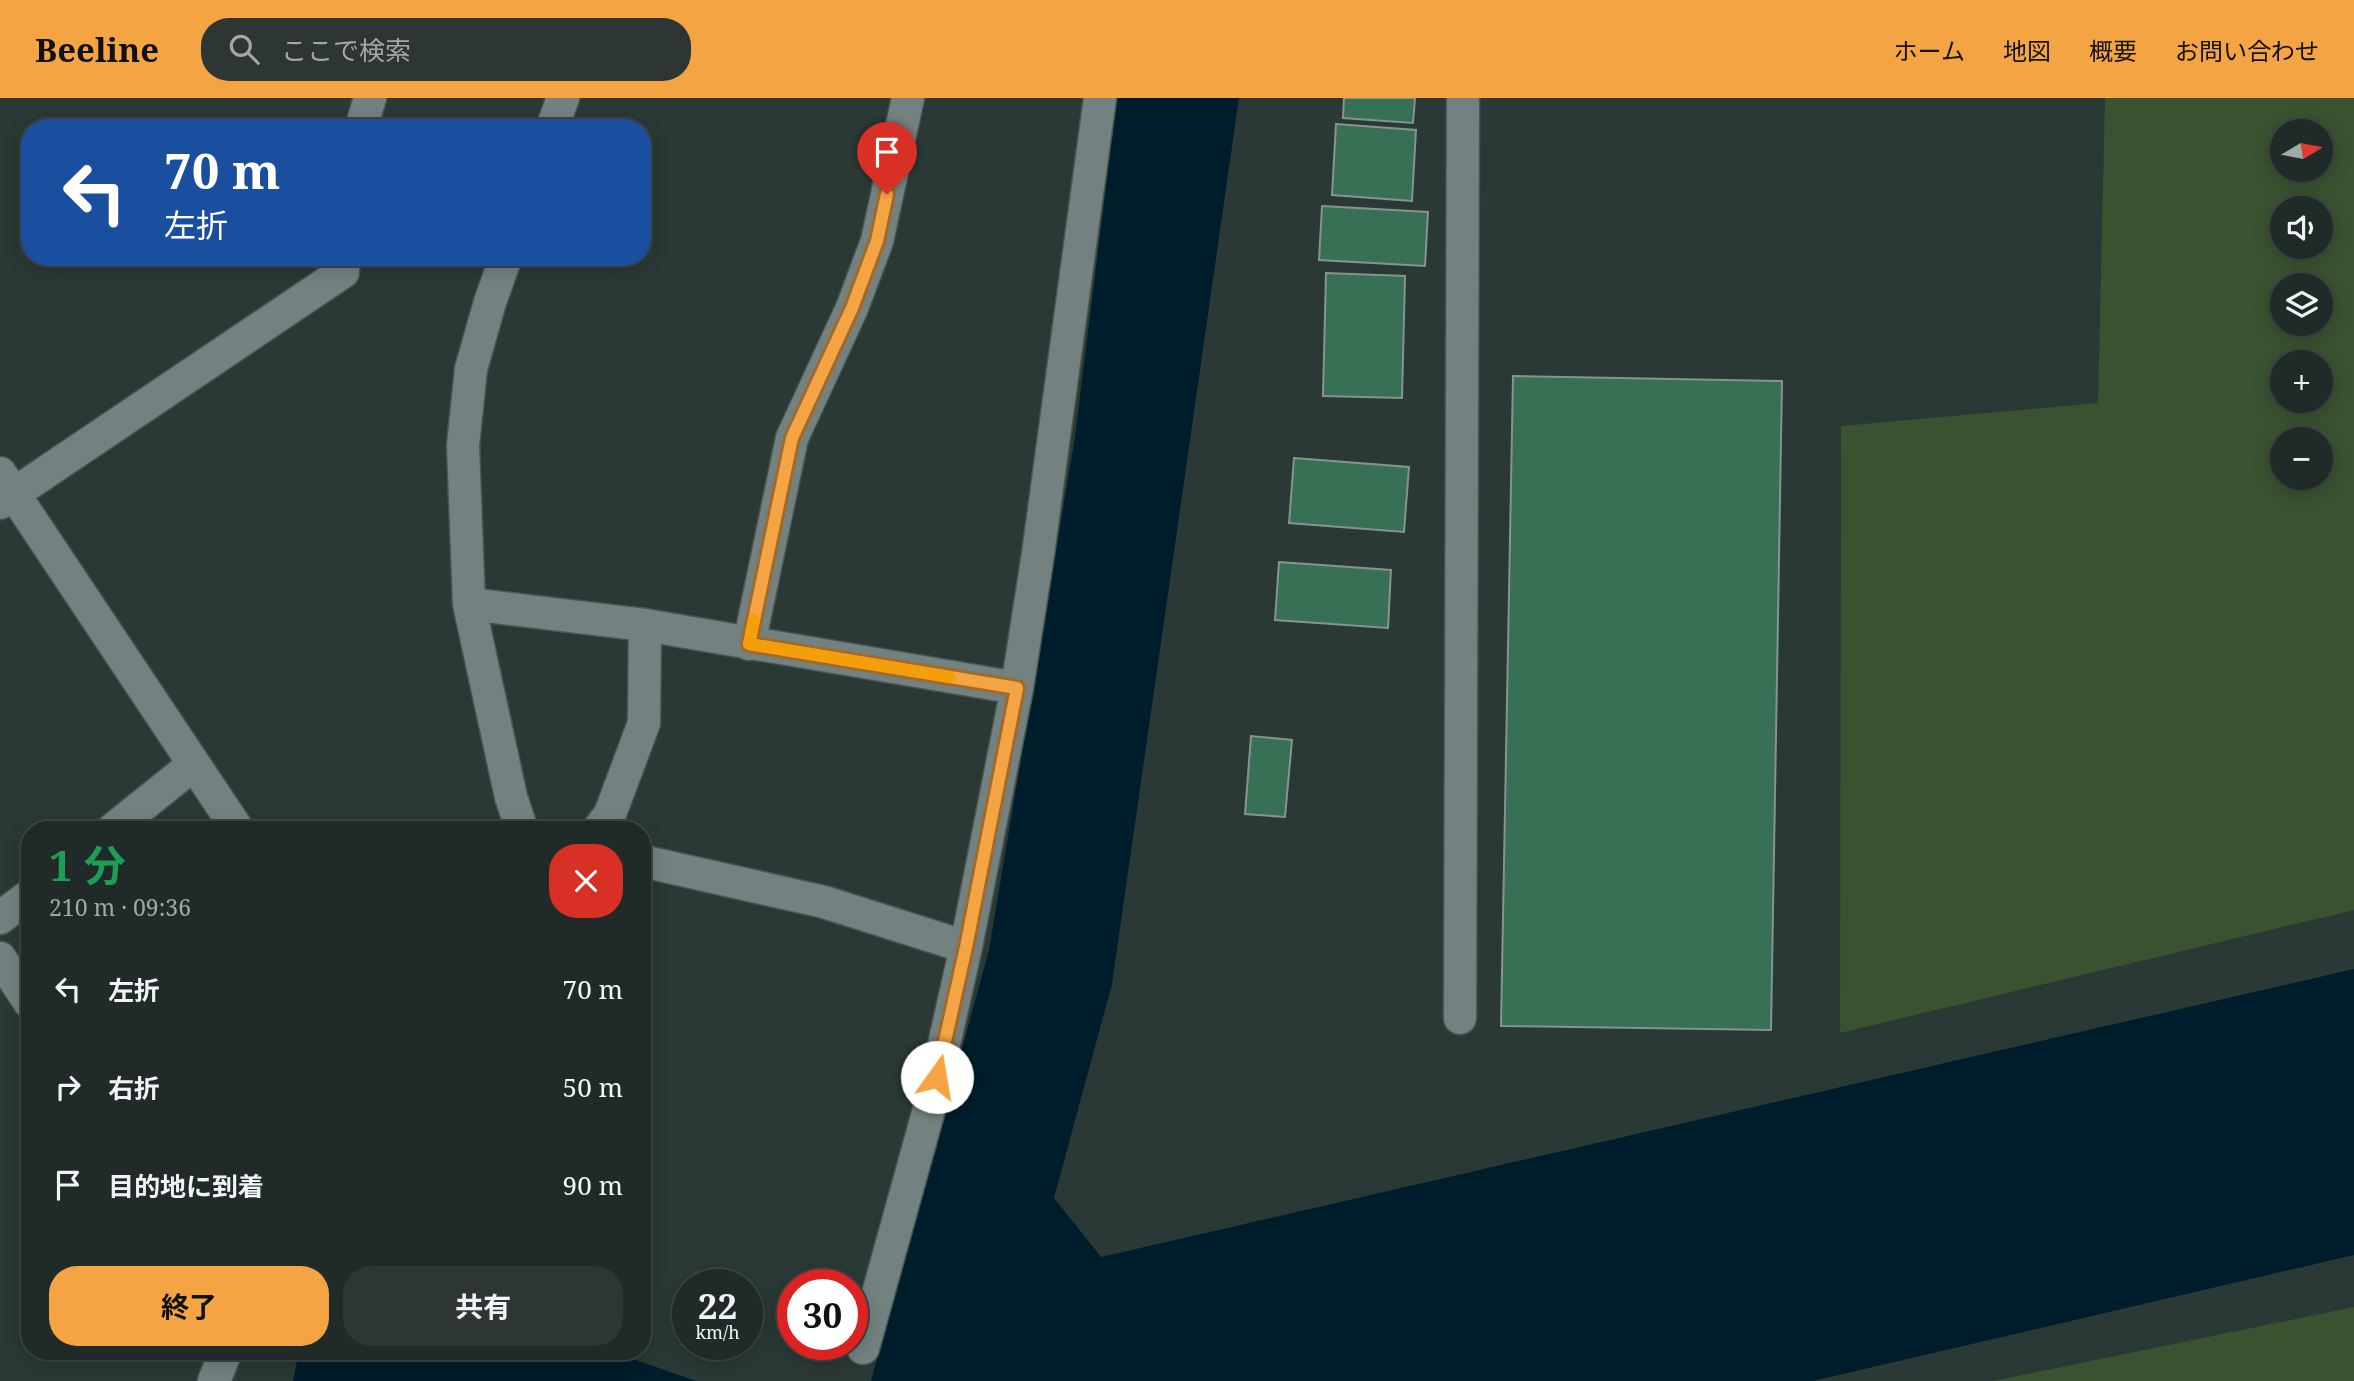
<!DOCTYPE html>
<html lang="ja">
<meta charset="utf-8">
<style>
body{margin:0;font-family:"Noto Serif","Noto Sans JP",serif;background:#2d3634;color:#f1f3f6;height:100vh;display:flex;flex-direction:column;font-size:26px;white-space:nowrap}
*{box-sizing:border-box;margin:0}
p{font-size:23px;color:#a2a7a8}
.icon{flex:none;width:38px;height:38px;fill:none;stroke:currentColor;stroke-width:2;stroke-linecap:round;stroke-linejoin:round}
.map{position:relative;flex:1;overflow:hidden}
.side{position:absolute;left:21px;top:723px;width:630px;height:539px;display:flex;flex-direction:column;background:#202a28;border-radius:28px;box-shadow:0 4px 18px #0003,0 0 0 2px #3d4645}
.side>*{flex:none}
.top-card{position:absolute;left:21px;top:21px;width:630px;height:147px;border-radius:28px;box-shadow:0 4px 18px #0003,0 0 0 2px #3d4645;background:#1a4fa0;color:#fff;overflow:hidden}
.needle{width:46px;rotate:80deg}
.fabs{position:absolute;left:2270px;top:21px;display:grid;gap:14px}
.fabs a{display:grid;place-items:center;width:63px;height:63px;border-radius:50%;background:#202a28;box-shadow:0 4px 18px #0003,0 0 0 2px #3d4645;font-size:35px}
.speed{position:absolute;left:672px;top:1171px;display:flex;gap:14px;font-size:35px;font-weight:700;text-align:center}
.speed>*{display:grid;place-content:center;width:91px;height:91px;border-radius:50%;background:#202a28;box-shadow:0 4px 18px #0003,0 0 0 2px #3d4645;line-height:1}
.speed small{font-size:18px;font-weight:400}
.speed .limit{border:10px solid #d22;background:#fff;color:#111}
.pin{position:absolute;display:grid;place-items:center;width:60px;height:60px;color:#fff;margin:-72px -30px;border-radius:50% 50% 50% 0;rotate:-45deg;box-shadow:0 0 7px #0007}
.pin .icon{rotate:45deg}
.me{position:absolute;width:77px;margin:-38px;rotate:13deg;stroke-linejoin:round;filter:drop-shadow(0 0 5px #0008)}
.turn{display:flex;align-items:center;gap:24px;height:147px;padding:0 28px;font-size:32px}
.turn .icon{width:91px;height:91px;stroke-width:2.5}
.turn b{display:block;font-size:49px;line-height:60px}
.round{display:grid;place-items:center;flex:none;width:74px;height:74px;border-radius:28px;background:#2d3634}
.summary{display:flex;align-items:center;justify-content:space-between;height:119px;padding:0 28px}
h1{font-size:42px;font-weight:700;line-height:52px;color:#1e9e55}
.button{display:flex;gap:14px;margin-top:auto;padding:14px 28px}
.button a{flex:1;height:80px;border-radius:28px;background:#f4a443;color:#111;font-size:28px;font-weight:700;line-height:80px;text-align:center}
.button a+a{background:#2d3634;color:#f1f3f6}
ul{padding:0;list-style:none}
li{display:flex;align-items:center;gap:21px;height:98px;padding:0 28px}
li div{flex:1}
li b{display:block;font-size:26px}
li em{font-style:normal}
header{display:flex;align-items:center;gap:42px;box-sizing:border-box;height:98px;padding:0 35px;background:#f4a443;color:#111}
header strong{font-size:33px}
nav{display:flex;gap:38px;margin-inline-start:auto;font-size:24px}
.search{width:490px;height:63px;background:#2d3634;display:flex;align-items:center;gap:18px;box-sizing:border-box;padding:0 24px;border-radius:28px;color:#a2a7a8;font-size:26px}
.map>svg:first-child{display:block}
</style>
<header>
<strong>Beeline</strong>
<div class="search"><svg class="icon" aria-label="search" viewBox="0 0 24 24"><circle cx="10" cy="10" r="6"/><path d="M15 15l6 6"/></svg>ここで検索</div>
<nav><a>ホーム</a><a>地図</a><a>概要</a><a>お問い合わせ</a></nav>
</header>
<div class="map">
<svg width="2354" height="1283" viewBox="0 0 2354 1283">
<rect width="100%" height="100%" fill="#2a3836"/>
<path fill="#395230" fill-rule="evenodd" d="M 2105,0 L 2354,0 L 2354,812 L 1840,935 L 1841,328 L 2098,305 ZM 2282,33 L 2320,33 L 2320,72 L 2282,72 ZM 2282,110 L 2320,110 L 2320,149 L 2282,149 ZM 2282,187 L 2320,187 L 2320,226 L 2282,226 ZM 2282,264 L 2320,264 L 2320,303 L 2282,303 ZM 2282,341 L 2320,341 L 2320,380 L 2282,380 Z
M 2354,1209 L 2354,1283 L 1993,1283 Z"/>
<path fill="#001d2b" d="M 1117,0 L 1239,0 L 1112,886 L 1054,1100 L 1101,1159 L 2354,871 L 2354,1157 L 1813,1283 L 871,1283 L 989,852 L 1075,339 Z
M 299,1253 L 610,1253 L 696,1283 L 293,1283 Z"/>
<path fill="#387056" stroke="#87948d" stroke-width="2" d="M 1344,0 L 1415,0 L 1413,25 L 1343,20 Z
M 1336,26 L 1416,32 L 1412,103 L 1332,97 Z
M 1322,108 L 1428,114 L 1425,168 L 1319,162 Z
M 1326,175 L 1405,178 L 1402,300 L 1323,298 Z
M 1513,278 L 1782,283 L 1771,932 L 1501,928 Z
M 1294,360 L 1409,369 L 1404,434 L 1289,425 Z
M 1279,464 L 1391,472 L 1388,530 L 1275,522 Z
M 1251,638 L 1292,642 L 1285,719 L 1245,716 Z"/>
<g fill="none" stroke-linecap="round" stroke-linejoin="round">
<g stroke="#495452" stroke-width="35">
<path id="minor" d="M 361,30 L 370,0
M 552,30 L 563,0
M 506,159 L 490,204 L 471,271 L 463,347 L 469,506 L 511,699 L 522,732
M 0,375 L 238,732
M 0,405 L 343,174 L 344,159
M 469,506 L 645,527 L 1017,590
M 749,546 L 792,340 L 852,210 L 877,143 L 908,0
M 112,732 L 193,667
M 598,732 L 610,716 L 644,625 L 645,527
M 642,763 L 824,804 L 966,849
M 0,820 L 30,797
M 0,860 L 30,905
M 1460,920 L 1463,0
M 863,1250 L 931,1004 L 966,849 L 1017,590 L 1038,456 L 1100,0
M 214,1283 L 226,1253"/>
</g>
<use href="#minor" stroke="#738280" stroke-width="32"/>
</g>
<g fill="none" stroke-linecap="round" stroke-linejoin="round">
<g stroke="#9f6b2c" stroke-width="18">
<path id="route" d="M 887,96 L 877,143 L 852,210 L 792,340 L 749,546 L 1017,590 L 966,849 L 937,979"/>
</g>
<use href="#route" stroke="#f4a443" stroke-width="12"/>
<path stroke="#f59e0b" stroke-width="12" d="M 754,522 L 749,546 L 950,579"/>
</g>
</svg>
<div class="fabs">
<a><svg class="needle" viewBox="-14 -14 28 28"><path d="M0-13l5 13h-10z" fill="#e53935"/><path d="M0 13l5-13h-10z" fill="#a2a7a8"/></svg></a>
<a><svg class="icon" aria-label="sound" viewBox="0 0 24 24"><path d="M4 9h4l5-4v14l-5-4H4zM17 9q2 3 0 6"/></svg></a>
<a><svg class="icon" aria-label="layers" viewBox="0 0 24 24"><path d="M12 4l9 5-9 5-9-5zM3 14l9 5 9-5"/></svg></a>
<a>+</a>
<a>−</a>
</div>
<div class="speed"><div>22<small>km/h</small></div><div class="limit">30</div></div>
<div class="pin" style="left:887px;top:96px;background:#d93025"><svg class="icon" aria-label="arrive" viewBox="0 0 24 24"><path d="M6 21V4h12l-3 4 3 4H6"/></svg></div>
<svg class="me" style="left:937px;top:979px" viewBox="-20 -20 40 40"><circle r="19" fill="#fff"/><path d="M0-13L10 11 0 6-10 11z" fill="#f4a443"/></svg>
<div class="top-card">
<div class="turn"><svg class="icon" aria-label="left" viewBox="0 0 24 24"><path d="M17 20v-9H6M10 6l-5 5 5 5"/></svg><div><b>70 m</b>左折</div></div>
</div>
<section class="side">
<div class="summary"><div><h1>1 分</h1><p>210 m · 09:36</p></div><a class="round" style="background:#d93025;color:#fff"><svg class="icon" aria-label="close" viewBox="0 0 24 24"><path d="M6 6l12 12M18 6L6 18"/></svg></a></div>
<ul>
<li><svg class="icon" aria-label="left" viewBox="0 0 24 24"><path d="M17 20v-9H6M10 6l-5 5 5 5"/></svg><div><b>左折</b></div><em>70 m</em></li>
<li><svg class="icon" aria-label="right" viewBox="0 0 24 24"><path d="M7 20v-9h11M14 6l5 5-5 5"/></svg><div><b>右折</b></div><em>50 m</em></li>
<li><svg class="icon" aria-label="arrive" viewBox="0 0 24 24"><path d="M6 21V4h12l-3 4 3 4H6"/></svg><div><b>目的地に到着</b></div><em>90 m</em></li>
</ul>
<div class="button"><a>終了</a><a>共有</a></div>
</section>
</div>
